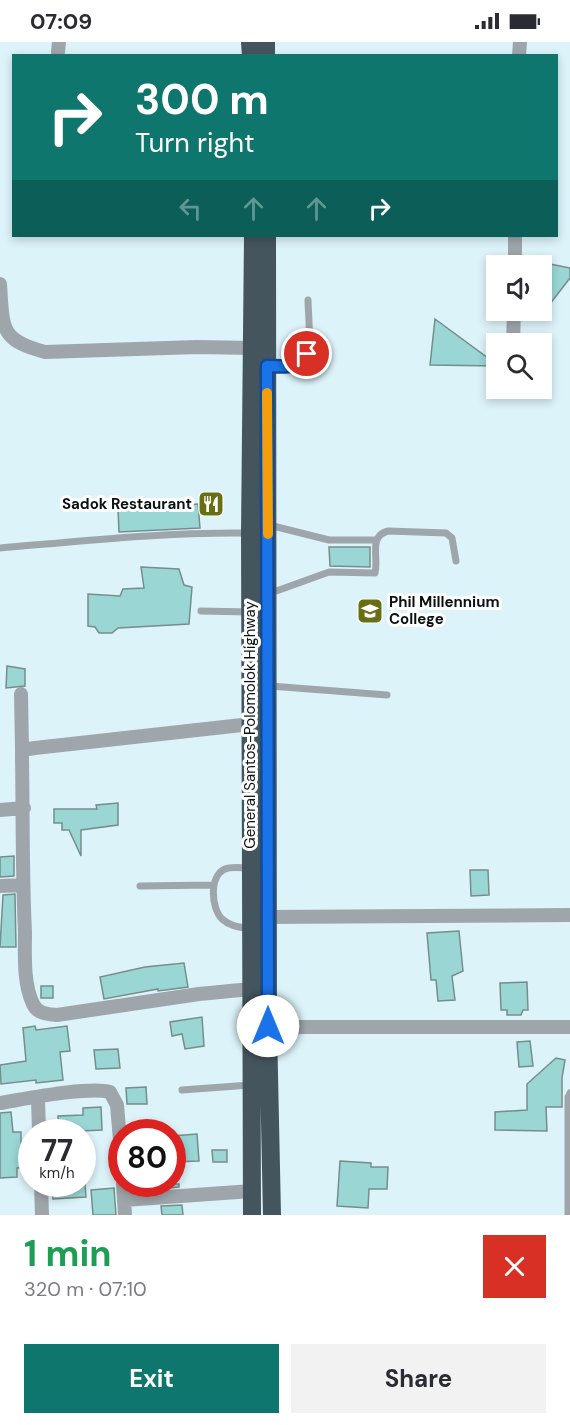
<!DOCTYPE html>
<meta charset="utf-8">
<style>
body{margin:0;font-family:"DM Sans",sans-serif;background:#f2f2f3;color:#2b2b33;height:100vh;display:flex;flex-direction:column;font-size:22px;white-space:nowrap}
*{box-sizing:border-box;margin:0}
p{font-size:20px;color:#7c7c81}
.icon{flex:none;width:33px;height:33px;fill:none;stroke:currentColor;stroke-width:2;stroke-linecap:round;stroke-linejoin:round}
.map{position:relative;height:1173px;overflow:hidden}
.panel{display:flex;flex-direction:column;background:#fff;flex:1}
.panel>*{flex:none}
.guide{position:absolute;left:12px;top:12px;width:546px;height:183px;border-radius:0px;box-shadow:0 3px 9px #0003;background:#0f766e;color:#fff;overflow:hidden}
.tools{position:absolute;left:486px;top:213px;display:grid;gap:12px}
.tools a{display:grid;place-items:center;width:66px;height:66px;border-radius:0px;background:#fff;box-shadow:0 3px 9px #0003;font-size:30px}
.speed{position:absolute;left:18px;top:1077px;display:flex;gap:12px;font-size:30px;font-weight:700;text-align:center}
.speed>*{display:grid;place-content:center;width:78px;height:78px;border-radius:50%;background:#fff;box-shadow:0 3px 9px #0003;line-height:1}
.speed small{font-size:15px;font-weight:400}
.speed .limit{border:9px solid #d22;background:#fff;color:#111}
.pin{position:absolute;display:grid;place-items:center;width:51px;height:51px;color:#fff;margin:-26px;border:3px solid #fff;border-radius:50%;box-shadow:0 2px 6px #0007}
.me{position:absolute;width:66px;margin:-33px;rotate:0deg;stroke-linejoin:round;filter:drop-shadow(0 0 4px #0008)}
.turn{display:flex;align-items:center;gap:21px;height:126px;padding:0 24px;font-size:27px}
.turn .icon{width:78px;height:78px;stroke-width:2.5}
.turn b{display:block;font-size:42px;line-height:51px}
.lanes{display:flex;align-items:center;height:57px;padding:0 24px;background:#0003;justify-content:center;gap:30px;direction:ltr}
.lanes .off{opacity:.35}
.round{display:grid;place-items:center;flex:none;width:63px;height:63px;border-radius:0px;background:#f2f2f3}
.head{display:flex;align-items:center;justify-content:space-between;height:102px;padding:0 24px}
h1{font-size:36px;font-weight:700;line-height:45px;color:#1e9e55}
.cta{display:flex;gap:12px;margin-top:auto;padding:12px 24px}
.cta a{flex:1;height:69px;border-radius:0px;background:#0f766e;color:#fff;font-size:24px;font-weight:700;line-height:69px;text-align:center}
.cta a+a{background:#f2f2f3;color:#2b2b33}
.status{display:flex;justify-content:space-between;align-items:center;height:42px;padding:0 30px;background:#fff;direction:ltr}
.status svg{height:16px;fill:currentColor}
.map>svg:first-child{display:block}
</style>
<div class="status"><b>07:09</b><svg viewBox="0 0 49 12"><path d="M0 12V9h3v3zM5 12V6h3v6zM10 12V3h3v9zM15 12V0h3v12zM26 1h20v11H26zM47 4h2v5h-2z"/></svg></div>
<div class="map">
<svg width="570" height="1173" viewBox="0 0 570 1173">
<rect width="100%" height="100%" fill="#dcf3f9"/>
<path fill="#99d6d4" stroke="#778d8c" stroke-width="1.5" d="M 550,222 L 570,226 L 570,236 L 543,271 Z
M 435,277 L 496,322 L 496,324 L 430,323 Z
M 198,462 L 200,486 L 119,490 L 118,467 Z
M 329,505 L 370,505 L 370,525 L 330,524 Z
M 141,525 L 179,527 L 184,543 L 192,545 L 189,582 L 118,586 L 112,591 L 99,591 L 95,585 L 88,584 L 88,552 L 120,554 L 123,547 L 144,546 Z
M 7,624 L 25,627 L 25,644 L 6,646 Z
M 118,761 L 118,783 L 81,788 L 81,814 L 69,788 L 62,788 L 62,781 L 54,781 L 54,767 L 97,767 L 96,763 Z
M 14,814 L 14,834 L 0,835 L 0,815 Z
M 470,828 L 488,828 L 489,853 L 471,854 Z
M 15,852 L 16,905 L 0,905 L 3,853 Z
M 459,889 L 463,929 L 452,934 L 455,958 L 438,959 L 436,938 L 431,938 L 427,891 Z
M 184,921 L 188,945 L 158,949 L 158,947 L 104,957 L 100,935 L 145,925 Z
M 527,940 L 528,968 L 523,968 L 521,973 L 507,973 L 507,968 L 501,968 L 500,941 Z
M 41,944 L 53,944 L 53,956 L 41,956 Z
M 202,975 L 204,1004 L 185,1007 L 182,992 L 172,994 L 170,980 Z
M 35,984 L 36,988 L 67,984 L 70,1009 L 60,1010 L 63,1038 L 36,1041 L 36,1038 L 1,1042 L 0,1023 L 26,1019 L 23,986 Z
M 530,999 L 533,1024 L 519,1025 L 517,1000 Z
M 118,1007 L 120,1026 L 96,1027 L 94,1008 Z
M 556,1016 L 565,1018 L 562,1036 L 562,1065 L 546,1065 L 547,1089 L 495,1088 L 495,1070 L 527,1068 L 527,1042 Z
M 146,1045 L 147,1062 L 127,1062 L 126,1046 Z
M 101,1065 L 102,1088 L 59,1090 L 58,1074 L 83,1073 L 83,1066 Z
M 11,1070 L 13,1090 L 21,1090 L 21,1101 L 28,1100 L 29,1125 L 17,1126 L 17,1135 L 0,1136 L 0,1071 Z
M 197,1092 L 199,1119 L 172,1120 L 172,1094 Z
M 212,1108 L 227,1108 L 227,1120 L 213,1120 Z
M 340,1119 L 371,1121 L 371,1125 L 388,1125 L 387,1147 L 369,1147 L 368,1166 L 337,1164 Z
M 52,1142 L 85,1142 L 86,1155 L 53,1157 Z
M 158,1142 L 179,1142 L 179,1145 L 159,1147 Z
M 114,1146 L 116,1173 L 93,1173 L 91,1148 Z
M 182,1163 L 183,1173 L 162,1173 L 161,1164 Z"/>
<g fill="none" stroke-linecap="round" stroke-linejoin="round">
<path stroke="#9ea6ab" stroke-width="7" d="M 267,324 C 277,324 291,327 300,322 C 314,314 308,273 308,258
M 269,483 L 329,498 L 376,498
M 0,506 C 82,499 165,490 248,491
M 268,552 L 329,530 L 375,531 C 379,516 368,494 388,489 L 446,491 L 452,496 L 456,519
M 201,569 L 249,570
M 270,644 L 387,653
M 140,844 L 214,843
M 249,887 C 239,885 230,884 222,877 C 211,866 209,834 225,827 C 232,824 241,826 249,826
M 182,1048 L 250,1043
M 568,1173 L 568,1055 L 570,1051"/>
<path stroke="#9ea6ab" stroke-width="14" d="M 58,10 L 59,0
M 519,14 L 520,0
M 515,224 L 515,194
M 0,242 C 3,287 0,298 45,310 L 197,305 L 253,306
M 513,302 L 514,268
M 21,652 L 22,708
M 0,768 L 24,766
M 0,844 L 23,843
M 268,875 L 570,873
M 251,947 L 199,952 L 57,973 C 47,972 38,972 33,962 C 23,941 25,912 25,890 C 22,832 23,773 22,715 L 22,708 L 35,706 L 251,682
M 268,985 L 570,985
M 38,1056 L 39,1090
M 0,1061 C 25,1057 89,1044 110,1050 L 117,1063 L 122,1122
M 41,1142 L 42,1173
M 123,1142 L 125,1173
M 124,1158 L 252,1149"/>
<path stroke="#45555e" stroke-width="18" d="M 250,0 L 251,14
M 266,0 L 266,14
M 267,194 L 268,985 L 272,1173
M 252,1173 L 250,491 L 253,194"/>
</g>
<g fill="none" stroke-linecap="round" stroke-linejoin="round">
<g stroke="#114b97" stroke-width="15">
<path id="route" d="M 268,984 L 267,324 C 282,324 299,328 307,312"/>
</g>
<use href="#route" stroke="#1a73e8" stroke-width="10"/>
<path stroke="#f59e0b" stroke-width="10" d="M 267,351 L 268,492"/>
</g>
<defs>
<g id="restaurant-square" transform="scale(1.35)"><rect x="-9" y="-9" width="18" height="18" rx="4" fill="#676f15" stroke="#fff"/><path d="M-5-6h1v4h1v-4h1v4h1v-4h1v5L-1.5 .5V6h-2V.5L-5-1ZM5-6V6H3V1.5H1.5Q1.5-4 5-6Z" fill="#fff"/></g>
<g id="university-square" transform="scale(1.35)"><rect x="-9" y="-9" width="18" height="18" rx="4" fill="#676f15" stroke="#fff"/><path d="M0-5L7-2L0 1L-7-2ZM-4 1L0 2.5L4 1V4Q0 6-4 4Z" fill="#fff"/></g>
</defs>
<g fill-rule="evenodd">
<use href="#restaurant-square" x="211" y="462"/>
<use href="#university-square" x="370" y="569"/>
</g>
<g text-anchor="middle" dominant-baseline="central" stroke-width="6" stroke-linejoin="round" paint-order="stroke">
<g font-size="15" font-weight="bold" fill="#091112" stroke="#fff" text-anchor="end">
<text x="192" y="462">Sadok Restaurant</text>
<text x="389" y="560" text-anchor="start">Phil Millennium<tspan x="389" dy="17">College</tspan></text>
</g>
<g font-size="15" fill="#091112" stroke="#fff">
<text transform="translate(250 683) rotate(-90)">General Santos-Polomolok Highway</text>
</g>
</g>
</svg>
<div class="tools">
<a><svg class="icon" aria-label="sound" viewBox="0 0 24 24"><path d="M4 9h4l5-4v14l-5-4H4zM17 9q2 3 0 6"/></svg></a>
<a><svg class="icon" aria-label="search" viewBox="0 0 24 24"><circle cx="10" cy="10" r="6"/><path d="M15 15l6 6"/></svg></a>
</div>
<div class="speed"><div>77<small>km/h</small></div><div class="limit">80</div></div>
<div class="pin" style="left:307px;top:312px;background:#d93025"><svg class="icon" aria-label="arrive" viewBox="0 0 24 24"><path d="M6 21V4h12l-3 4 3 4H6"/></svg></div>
<svg class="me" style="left:268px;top:984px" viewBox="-20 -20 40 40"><circle r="19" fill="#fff"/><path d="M0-13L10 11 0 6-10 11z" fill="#1a73e8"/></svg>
<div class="guide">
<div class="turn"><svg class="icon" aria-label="right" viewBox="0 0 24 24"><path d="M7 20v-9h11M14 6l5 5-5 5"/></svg><div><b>300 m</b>Turn right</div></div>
<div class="lanes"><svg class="icon off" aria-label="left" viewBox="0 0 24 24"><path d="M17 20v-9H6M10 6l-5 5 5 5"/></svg><svg class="icon off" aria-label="ahead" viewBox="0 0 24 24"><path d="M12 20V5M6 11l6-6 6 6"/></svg><svg class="icon off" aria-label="ahead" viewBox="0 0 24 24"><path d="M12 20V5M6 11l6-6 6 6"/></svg><svg class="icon" aria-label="right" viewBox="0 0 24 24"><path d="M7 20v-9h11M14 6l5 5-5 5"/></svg></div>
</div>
</div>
<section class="panel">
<div class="head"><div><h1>1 min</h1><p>320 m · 07:10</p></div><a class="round" style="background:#d93025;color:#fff"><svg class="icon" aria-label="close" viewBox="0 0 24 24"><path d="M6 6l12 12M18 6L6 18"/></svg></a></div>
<div class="cta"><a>Exit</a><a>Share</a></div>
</section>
